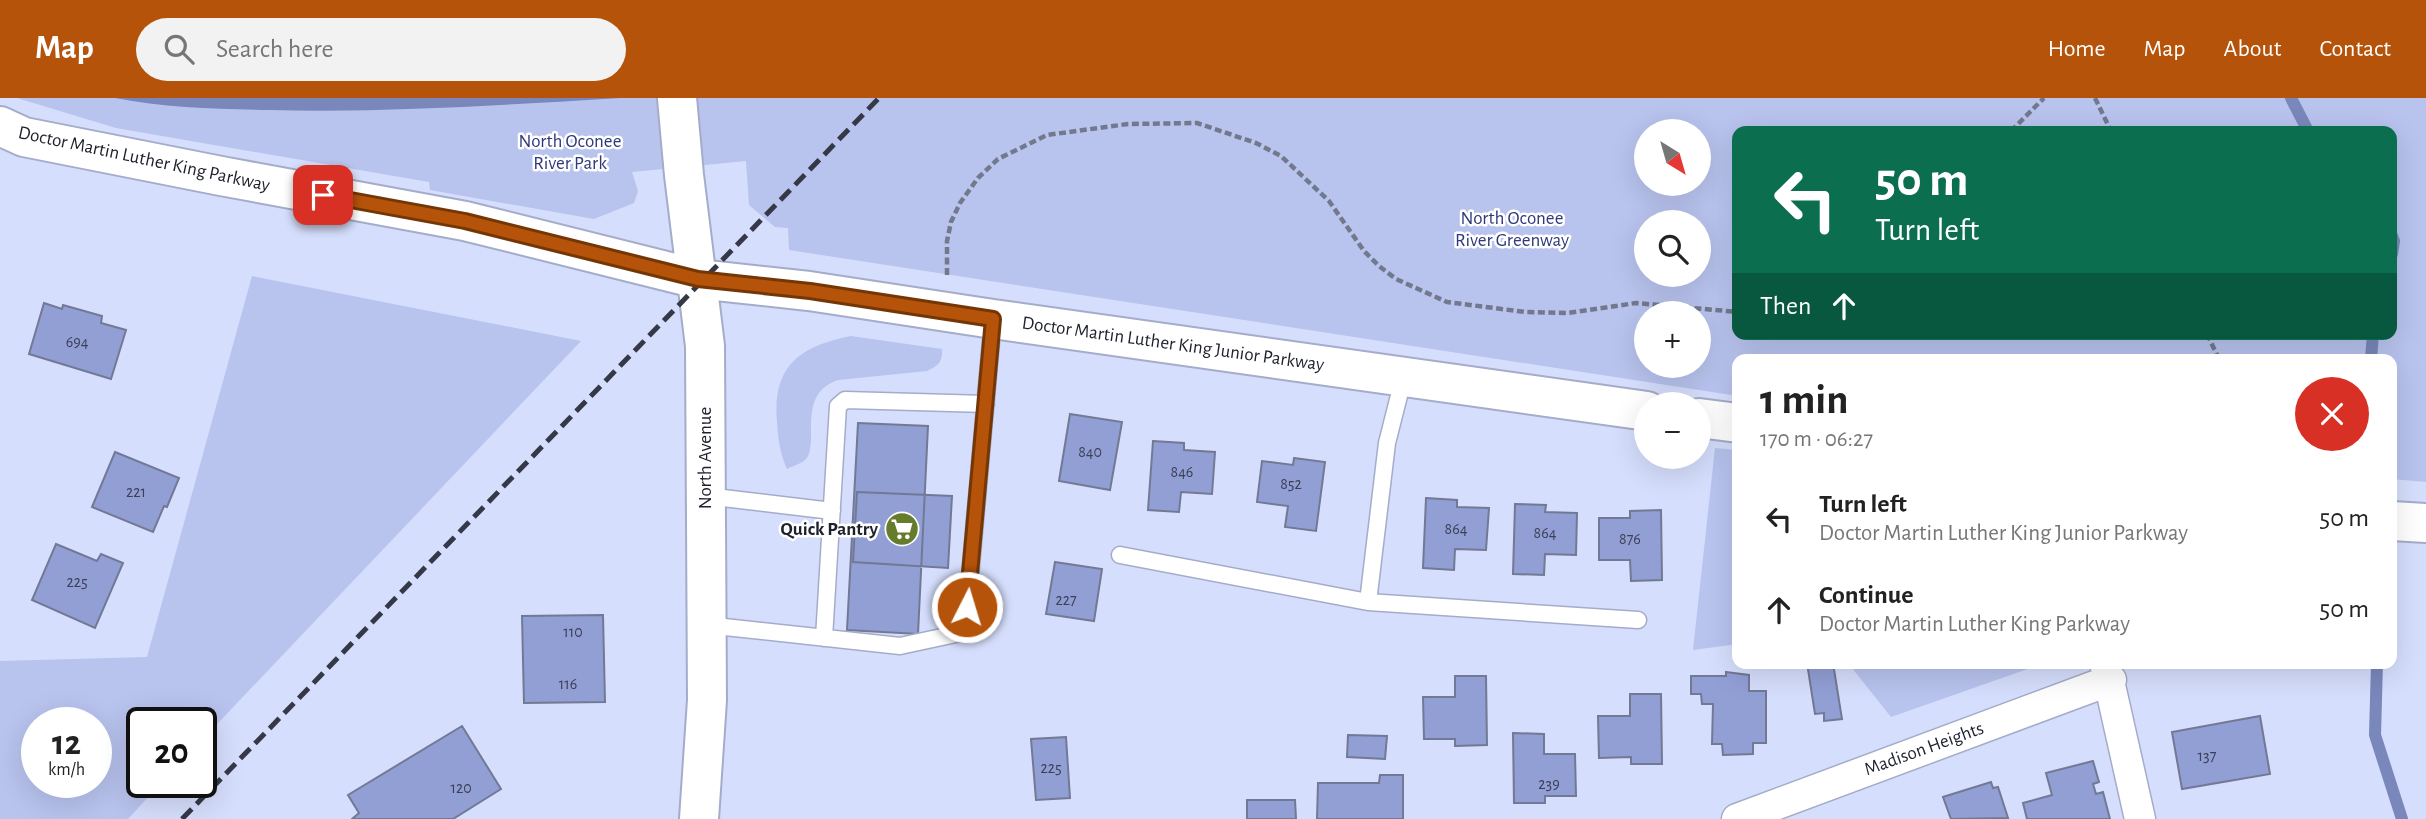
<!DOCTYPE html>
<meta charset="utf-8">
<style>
body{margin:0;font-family:"Alegreya Sans",sans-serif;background:#f2f2f2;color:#222;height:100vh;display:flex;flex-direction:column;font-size:26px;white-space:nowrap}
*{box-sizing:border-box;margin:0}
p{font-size:23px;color:#767676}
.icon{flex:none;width:38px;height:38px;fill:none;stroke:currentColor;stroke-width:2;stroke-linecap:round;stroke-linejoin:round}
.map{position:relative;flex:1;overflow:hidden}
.side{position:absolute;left:1732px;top:256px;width:665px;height:315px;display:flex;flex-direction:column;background:#fff;border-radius:14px;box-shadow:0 7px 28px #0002}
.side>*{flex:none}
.top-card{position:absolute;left:1732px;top:28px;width:665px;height:214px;border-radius:14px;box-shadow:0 7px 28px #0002;background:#0b6e4f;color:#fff;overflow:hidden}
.needle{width:46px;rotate:143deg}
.tools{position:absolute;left:1634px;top:21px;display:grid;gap:14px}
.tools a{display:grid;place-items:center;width:77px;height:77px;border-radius:50%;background:#fff;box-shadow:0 7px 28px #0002;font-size:35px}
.speed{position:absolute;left:21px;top:609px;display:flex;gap:14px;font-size:35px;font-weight:700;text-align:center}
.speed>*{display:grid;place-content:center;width:91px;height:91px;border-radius:50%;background:#fff;box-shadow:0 7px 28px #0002;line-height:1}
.speed small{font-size:18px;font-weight:400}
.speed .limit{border:4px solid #111;border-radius:10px;background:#fff;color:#111}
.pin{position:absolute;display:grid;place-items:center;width:60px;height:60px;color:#fff;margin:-30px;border-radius:14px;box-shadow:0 4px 10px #0006}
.me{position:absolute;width:77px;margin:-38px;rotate:5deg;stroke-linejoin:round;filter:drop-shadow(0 0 5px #0008)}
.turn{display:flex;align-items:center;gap:24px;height:147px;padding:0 28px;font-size:32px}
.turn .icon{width:91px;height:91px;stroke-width:2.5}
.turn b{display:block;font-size:49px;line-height:60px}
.then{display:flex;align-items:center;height:66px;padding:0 28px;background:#0003;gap:14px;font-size:26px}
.round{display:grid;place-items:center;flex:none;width:74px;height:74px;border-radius:37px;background:#f2f2f2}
.headline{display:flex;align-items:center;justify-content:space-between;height:119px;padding:0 28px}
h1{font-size:42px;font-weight:700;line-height:52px}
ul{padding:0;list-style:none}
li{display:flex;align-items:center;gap:21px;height:91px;padding:0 28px}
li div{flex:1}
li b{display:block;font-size:26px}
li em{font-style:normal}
header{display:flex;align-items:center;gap:42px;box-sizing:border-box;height:98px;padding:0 35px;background:#b45309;color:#fff}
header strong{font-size:33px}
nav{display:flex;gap:38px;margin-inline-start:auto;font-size:24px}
.search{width:490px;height:63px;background:#f2f2f2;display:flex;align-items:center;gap:18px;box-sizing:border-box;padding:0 24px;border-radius:38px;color:#767676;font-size:26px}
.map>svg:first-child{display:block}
</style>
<header>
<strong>Map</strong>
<div class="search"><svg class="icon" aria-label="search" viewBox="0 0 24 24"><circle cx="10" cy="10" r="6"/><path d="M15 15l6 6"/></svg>Search here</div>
<nav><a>Home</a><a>Map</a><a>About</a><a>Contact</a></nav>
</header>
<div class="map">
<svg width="2426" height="721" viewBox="0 0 2426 721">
<rect width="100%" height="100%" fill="#d5defc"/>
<path fill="#b8c3ee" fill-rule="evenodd" d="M 17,0 L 2426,0 L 2426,384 L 2392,381 L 2392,261 L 1738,261 L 1738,298 L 789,152 L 788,130 L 775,129 L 749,107 L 746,63 L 632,74 L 638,93 L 634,105 L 594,121 L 430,92 L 429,84 L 116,30 ZM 1647,33 L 1699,33 L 1699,86 L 1647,86 ZM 1738,33 L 2392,33 L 2392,236 L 1738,236 ZM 1647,124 L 1699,124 L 1699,177 L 1647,177 ZM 1647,215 L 1699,215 L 1699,268 L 1647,268 Z
M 252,178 L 581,243 L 201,643 L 201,625 L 142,625 L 142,684 L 162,684 L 128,721 L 0,721 L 0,563 L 147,559 ZM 37,625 L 96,625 L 96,684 L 37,684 Z
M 851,238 L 942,251 C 943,264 938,268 927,273 L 838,282 C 809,292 811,316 811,344 C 810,349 810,356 807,360 C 803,365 793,368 787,371 C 780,356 778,340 777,324 C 772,268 800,248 851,238 Z
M 1715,350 L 1738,352 L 1738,546 L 1693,552 Z
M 1848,565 L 2045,565 L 1891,619 Z"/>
<path fill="#7a87bb" d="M 115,0 L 620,0 C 503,7 386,15 269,12 C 218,11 165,10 115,0 Z"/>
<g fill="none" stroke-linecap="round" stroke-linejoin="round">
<path stroke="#7a87bb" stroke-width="12" d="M 2291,0 L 2308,33
M 2392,138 L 2394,143 L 2392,156
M 2371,261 L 2373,236
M 2377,565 L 2375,637 L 2402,721"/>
</g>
<path fill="#929fd5" stroke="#727995" stroke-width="2" d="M 44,205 L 62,211 L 63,207 L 102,218 L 101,225 L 126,232 L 111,281 L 29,256 Z
M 1070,316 L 1122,324 L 1110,392 L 1059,383 Z
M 858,325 L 928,328 L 918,536 L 847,532 Z
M 1153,343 L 1184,345 L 1184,352 L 1215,354 L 1212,396 L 1181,394 L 1179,414 L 1148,412 Z
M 115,354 L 179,380 L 167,409 L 164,408 L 153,434 L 92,409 Z
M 1294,360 L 1325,364 L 1316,433 L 1285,429 L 1288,408 L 1257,404 L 1262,363 L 1293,367 Z
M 857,394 L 952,398 L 948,470 L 853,464 Z
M 1426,400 L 1457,402 L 1457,409 L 1489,410 L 1486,452 L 1455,451 L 1454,472 L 1423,470 Z
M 1515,406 L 1546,407 L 1545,414 L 1577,415 L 1576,457 L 1545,456 L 1544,477 L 1513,476 Z
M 1661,412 L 1662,482 L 1631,483 L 1630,462 L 1599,462 L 1599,420 L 1630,420 L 1630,413 Z
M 56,446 L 97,463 L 101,456 L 123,465 L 95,530 L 32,502 Z
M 1055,464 L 1102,471 L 1094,523 L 1046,516 Z
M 603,517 L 605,604 L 524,605 L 522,518 Z
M 1807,565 L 1833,565 L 1842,621 L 1824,623 L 1824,615 L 1815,616 Z
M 1726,574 L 1749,577 L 1749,593 L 1766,593 L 1766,645 L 1753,645 L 1753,656 L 1723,657 L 1722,646 L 1712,646 L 1713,606 L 1702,606 L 1701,596 L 1691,596 L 1691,578 L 1726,578 Z
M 1455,578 L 1486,578 L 1487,647 L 1455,648 L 1455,641 L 1424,641 L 1423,599 L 1455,599 Z
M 1630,596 L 1661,596 L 1662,666 L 1631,666 L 1631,659 L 1599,660 L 1598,618 L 1630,618 Z
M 2260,618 L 2270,676 L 2182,691 L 2172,634 Z
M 462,628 L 501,691 L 453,721 L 352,721 L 359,715 L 348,697 Z
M 1513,635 L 1544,636 L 1544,656 L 1575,656 L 1576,698 L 1545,698 L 1545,705 L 1514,705 Z
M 1348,637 L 1387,638 L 1385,661 L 1347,659 Z
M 1066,639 L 1070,700 L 1036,702 L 1031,641 Z
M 2093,663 L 2099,684 L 2093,686 L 2096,696 L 2103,694 L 2110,721 L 2027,721 L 2023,705 L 2052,697 L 2046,675 Z
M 1380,677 L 1403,677 L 1403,721 L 1317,721 L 1318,685 L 1379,685 Z
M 1991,684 L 1993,690 L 1998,689 L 2008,720 L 1951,721 L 1943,699 Z
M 1247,702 L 1295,702 L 1296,721 L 1247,721 Z"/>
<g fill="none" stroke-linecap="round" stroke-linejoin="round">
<g stroke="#a4acc9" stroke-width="19">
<path id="lane" d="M 1404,278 L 1387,345 L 1368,504 L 1638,522
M 706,398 L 832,413
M 1120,457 L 1368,504
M 706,527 L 900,548 L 965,534 L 993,221
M 824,540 L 838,308 L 845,302 L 986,306"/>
</g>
<g stroke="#a4acc9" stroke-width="33">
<path id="street" d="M 2105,565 L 2140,721
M 1737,721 L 2111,582"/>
</g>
<g stroke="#a4acc9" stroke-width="42">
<path id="secondary" d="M 677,0 L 684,77 L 705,248 L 707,602 L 699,721
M 0,28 L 24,39 L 221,78 L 465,123 L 698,181 L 809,193 L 993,221 L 1647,313
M 1699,320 L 1738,325
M 2392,423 L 2426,425"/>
</g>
<path stroke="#73798d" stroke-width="4.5" stroke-dasharray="7 3.5" stroke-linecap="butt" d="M 2095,0 L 2111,33
M 2011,33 L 2044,0
M 947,177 L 947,143 L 951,124 L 960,105 L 978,80 L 998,61 L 1047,37 L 1128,26 L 1197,25 L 1256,45 L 1281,58 L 1329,103 L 1364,153 L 1379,168 L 1396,181 L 1447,204 L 1525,214 L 1568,215 L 1636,205 L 1738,214
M 2207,236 L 2219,261"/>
<use href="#lane" stroke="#fff" stroke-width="16"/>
<use href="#street" stroke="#fff" stroke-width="30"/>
<use href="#secondary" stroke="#fff" stroke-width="38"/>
<path stroke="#353846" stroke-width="5" stroke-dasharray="14 7" stroke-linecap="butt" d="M 182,721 L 879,0"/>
</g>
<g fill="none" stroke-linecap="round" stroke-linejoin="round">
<g stroke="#753606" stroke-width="18">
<path id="route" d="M 323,97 L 465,123 L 698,181 L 810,193 L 993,221 L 967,509"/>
</g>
<use href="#route" stroke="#b45309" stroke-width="12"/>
</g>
<defs>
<g id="supermarket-disc" transform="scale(1.75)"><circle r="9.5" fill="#667c2d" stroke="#fff"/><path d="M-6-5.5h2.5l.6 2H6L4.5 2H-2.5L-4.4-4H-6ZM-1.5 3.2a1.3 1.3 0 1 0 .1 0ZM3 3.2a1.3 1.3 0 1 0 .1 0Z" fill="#fff"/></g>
</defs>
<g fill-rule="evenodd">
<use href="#supermarket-disc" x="902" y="431"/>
</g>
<g text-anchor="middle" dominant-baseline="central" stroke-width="5" stroke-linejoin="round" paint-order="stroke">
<g font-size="16" fill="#3b4056">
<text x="77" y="244">694</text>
<text x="1090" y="354">840</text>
<text x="1182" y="374">846</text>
<text x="1291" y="386">852</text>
<text x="136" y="394">221</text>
<text x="1456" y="431">864</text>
<text x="1545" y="435">864</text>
<text x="1630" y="441">876</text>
<text x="77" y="484">225</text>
<text x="1066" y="502">227</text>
<text x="573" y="534">110</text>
<text x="568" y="586">116</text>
<text x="2207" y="658">137</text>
<text x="1051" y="670">225</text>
<text x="1549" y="686">239</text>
<text x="461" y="690">120</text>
</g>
<g font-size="19" fill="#2f397a" stroke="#fff">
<text x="570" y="43">North Oconee<tspan x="570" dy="22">River Park</tspan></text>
<text x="1512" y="120">North Oconee<tspan x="1512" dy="22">River Greenway</tspan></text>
</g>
<g font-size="19" fill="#1e212c" stroke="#fff">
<text transform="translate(144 61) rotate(12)">Doctor Martin Luther King Parkway</text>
<text transform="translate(1173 246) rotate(8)">Doctor Martin Luther King Junior Parkway</text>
<text transform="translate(705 360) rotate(-90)">North Avenue</text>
<text transform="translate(1924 651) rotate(-20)">Madison Heights</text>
</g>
<g font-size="19" font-weight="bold" fill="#1e212c" stroke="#fff" text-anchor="end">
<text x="878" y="431">Quick Pantry</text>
</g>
</g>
</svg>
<div class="tools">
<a><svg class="needle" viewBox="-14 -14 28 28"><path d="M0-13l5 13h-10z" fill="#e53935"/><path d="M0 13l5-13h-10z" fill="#767676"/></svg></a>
<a><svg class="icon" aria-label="search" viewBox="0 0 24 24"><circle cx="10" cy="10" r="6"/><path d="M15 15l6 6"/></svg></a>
<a>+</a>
<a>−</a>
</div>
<div class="speed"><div>12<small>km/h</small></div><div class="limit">20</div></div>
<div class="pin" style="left:323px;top:97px;background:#d93025"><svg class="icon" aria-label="arrive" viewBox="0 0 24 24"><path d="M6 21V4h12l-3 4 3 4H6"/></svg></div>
<svg class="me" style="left:967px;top:509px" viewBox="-20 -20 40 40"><circle r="17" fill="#b45309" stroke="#fff" stroke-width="3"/><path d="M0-11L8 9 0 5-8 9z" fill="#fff"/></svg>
<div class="top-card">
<div class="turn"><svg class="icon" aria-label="left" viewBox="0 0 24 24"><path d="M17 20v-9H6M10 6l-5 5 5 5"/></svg><div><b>50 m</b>Turn left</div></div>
<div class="then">Then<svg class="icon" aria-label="ahead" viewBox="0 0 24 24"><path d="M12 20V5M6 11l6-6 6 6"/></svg></div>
</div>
<section class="side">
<div class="headline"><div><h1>1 min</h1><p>170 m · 06:27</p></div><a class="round" style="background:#d93025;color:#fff"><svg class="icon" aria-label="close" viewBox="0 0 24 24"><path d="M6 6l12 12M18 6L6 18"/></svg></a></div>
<ul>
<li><svg class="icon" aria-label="left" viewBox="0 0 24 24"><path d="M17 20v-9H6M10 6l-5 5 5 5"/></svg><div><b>Turn left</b><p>Doctor Martin Luther King Junior Parkway</p></div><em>50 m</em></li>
<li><svg class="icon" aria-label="ahead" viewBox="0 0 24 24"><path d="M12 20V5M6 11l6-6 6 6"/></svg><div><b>Continue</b><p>Doctor Martin Luther King Parkway</p></div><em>50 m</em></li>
</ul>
</section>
</div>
